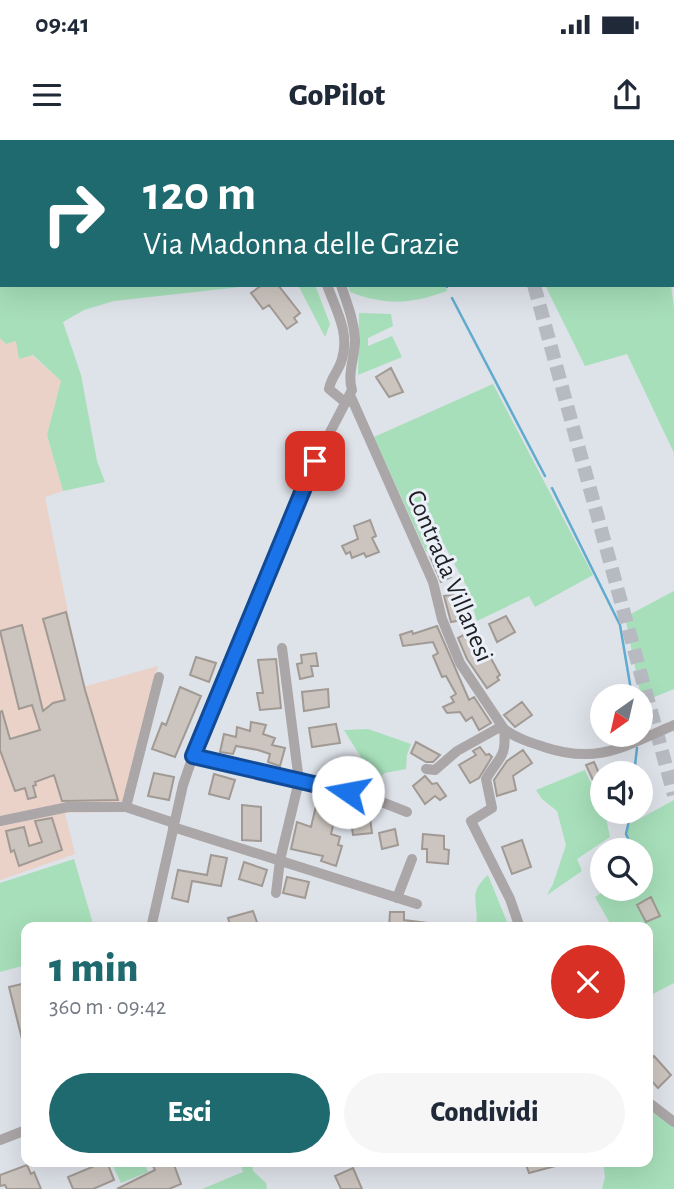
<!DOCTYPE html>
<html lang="it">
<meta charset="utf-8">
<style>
body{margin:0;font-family:"Alegreya Sans",sans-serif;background:#f6f6f7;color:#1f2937;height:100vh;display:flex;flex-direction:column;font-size:26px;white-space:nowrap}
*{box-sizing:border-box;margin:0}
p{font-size:23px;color:#747a83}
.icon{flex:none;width:38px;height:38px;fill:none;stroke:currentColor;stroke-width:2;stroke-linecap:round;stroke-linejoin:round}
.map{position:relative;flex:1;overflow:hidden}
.sheet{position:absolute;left:21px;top:782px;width:632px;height:245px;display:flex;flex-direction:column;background:#fff;border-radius:14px;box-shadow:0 7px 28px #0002}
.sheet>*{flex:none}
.hud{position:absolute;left:0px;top:0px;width:676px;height:147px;box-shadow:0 7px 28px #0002;background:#1e6a6f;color:#fff;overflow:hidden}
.needle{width:46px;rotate:214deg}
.controls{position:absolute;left:590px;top:544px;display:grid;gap:14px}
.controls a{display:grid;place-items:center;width:63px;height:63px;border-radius:50%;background:#fff;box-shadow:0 7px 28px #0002;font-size:35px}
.pin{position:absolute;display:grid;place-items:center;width:60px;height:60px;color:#fff;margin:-30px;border-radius:14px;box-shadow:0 4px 10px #0006}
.me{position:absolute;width:77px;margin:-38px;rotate:282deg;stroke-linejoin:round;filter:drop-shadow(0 0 5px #0008)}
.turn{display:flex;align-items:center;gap:24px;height:147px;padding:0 28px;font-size:32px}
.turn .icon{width:91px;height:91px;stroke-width:2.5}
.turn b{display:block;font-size:49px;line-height:60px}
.round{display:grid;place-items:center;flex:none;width:74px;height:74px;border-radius:37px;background:#f6f6f7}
.head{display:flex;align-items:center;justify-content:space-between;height:119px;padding:0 28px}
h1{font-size:42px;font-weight:800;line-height:52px;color:#1e6a6f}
.button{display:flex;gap:14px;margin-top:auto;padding:14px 28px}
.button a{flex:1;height:80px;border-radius:42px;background:#1e6a6f;color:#fff;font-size:28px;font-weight:800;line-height:80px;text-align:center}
.button a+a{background:#f6f6f7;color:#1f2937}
.status{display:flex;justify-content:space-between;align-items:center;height:49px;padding:0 35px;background:#fff;direction:ltr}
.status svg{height:19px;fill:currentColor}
header{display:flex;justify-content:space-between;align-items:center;height:91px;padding:0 28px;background:#fff;font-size:32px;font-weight:800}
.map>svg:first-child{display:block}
</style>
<div class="status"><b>09:41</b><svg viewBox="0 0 49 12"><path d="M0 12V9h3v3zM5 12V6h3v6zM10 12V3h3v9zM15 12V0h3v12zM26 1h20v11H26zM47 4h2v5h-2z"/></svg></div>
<header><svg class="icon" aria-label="menu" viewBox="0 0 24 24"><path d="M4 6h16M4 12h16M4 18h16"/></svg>GoPilot<svg class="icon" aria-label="share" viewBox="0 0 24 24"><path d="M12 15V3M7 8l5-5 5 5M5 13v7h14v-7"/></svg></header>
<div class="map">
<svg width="674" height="1049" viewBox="0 0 674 1049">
<rect width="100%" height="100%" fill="#dee2e9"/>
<path fill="#ead2c8" d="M 0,198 L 6,204 L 16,201 L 61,241 L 47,295 L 63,351 L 45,357 L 83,547 L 158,526 L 120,672 L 65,673 L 75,714 L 0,740 Z"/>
<path fill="#a7dfba" d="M 0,20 L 2,145 L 258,145 L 114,161 L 84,170 L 63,182 L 81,235 L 97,321 L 105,342 L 63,351 L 47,295 L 61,241 L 33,215 L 19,219 L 16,201 L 6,204 L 0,198 Z
M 298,145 L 315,145 L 330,184 L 325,197 Z
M 348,145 L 445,145 L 447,151 C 410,164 387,166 350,152 Z
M 545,145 L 671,145 L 674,169 L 674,313 L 627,214 L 585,226 Z
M 359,173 L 391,174 L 393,186 L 368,198 L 368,206 L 392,196 L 402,217 L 358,235 Z
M 493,244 L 593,435 L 535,467 L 529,456 L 477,481 L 468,449 L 445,406 L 426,412 L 374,297 Z
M 674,451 L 674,549 L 642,562 L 625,477 Z
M 368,589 L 411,604 L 407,615 L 406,629 L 385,633 L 375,640 L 344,590 Z
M 585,630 L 605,674 L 610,697 L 577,719 L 582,731 L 547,755 L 553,744 L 566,705 L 557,671 L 542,659 L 536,650 Z
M 674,660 L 674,843 L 649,856 L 648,788 L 612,787 L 595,757 L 607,749 L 640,749 L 640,710 L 631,710 L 627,702 L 628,685 Z
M 74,719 L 94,787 L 26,788 L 26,825 L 0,832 L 0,743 Z
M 488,735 L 509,787 L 476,787 C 480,764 466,754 488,735 Z
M 648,968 L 674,987 L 674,1049 L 602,1049 L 605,1037 L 603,1022 L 648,1022 Z
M 111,1022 L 144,1022 L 148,1032 L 121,1043 Z
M 240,1022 L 252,1022 L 253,1031 L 266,1043 L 267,1049 L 202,1049 L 243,1032 Z"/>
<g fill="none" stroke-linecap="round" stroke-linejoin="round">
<path stroke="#61abcf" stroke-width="2.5" d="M 421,0 L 422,2
M 446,145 L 447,147
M 452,158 L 545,336
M 552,348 L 620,485 L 632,556
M 634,634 L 637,608
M 631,672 L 626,694 L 633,710
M 640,723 L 641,723"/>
</g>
<path fill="#ccc5bf" stroke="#a19a94" stroke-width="2" d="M 262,145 L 278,145 L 300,173 L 294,178 L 297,182 L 287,189 L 269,165 L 263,169 L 251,153 Z
M 391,228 L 403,252 L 389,257 L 376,237 Z
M 370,380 L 376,396 L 372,398 L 379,412 L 366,417 L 364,413 L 352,418 L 350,412 L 346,414 L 342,406 L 358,399 L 354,386 Z
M 439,413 L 451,437 L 441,442 L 430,416 Z
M 456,454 L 462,480 L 451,482 L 444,456 Z
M 66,472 L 85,550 L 118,660 L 62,661 L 54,635 L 35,642 L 36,645 L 33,646 L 36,657 L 28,659 L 25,648 L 15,651 L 0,610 L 0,572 L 2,571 L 10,599 L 40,590 L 32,565 L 19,569 L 0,491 L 22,485 L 43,571 L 53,563 L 65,560 L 43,479 Z
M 506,476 L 515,492 L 497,502 L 489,484 Z
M 437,486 L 469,560 L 474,557 L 491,583 L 479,590 L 472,577 L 466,581 L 460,572 L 447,573 L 443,567 L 454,562 L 451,557 L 456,554 L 446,536 L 442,537 L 433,516 L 438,513 L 433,502 L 403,506 L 400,495 L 412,491 L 413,494 Z
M 475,489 L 500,535 L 497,537 L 499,540 L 487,548 L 467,519 L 458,498 Z
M 316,513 L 318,526 L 311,526 L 313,536 L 300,539 L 297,524 L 302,523 L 301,515 Z
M 196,517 L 216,523 L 209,542 L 190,535 Z
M 276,519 L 281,568 L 260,570 L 257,553 L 263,553 L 258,520 Z
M 180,547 L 201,556 L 175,617 L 152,609 L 162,583 L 166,585 Z
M 328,549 L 329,567 L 304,571 L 302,552 Z
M 522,562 L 532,575 L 515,587 L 504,575 Z
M 251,582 L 266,585 L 263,594 L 275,598 L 272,605 L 285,608 L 280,626 L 268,622 L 270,614 L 258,610 L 236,606 L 233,614 L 220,612 L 224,594 L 236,597 L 237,587 L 250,591 Z
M 336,584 L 340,603 L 312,607 L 309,588 Z
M 416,602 L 440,615 L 433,622 L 426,622 L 411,613 Z
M 480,607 L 486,615 L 489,614 L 492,617 L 479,638 L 470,643 L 459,625 L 476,615 L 473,611 Z
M 523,610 L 532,623 L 513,636 L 516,650 L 497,656 L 494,640 L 507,621 Z
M 594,622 L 602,640 L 602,660 L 586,625 Z
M 333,624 L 358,627 L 358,646 L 346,644 L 345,636 L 343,643 L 331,640 Z
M 154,633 L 174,637 L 169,660 L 148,656 Z
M 214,634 L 235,640 L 229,659 L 209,654 Z
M 425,636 L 432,644 L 437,643 L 446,656 L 440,660 L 435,656 L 425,664 L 413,646 Z
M 242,665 L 261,667 L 261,701 L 242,700 Z
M 316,666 L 327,669 L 327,672 L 336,673 L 331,694 L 340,697 L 338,705 L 342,706 L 336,726 L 321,721 L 323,716 L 291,709 L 297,682 L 311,687 Z
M 369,670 L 372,693 L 353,695 L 350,673 Z
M 52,678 L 62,710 L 19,726 L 14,710 L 11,712 L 6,691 L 24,687 L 29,706 L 42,702 L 35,681 Z
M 395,689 L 398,705 L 382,709 L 379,693 Z
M 423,694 L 444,696 L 444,709 L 449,710 L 448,724 L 427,722 L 427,709 L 422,709 Z
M 522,700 L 531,727 L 512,734 L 502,707 Z
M 211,715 L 227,718 L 221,746 L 192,741 L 188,762 L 172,758 L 178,730 L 207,735 Z
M 244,722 L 267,730 L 262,746 L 239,739 Z
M 287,737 L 309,742 L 305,758 L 283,753 Z
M 651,757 L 660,776 L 646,782 L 637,765 Z
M 253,771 L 259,788 L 231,788 L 228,778 Z
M 390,772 L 404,772 L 404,780 L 427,783 L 427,788 L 389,788 Z
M 26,843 L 26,906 L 24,907 L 9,847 Z
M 654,916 L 671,935 L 658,948 L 648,937 L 648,922 Z
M 104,1022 L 107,1022 L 114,1040 L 93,1049 L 73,1049 L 68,1037 Z
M 151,1022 L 173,1022 L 181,1044 L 169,1049 L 117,1049 L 155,1030 Z
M 525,1022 L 563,1022 L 563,1024 L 529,1033 Z
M 27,1025 L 31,1034 L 34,1032 L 41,1049 L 7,1049 L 5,1045 L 0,1046 L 0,1035 Z
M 353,1028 L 362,1049 L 341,1049 L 335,1036 Z"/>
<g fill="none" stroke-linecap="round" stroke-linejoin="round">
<path stroke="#b7bbc1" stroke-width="14" stroke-dasharray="14 7" stroke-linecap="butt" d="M 494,0 L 495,2
M 534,145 L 674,655"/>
<path stroke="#aba6a7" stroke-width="10" d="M 325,0 L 325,2
M 318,2 L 318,0
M 327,145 C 336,170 350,193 342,219 C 339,231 331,237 329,249 L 346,263
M 350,255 L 433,442 L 442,479 L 460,523 L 504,589 C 516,598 529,602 544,607 C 598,625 625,606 674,585
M 504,589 C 507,619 499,616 486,639 L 492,668 L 471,681 L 510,759 L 520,788
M 193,616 L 369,657 L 407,672
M 426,629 L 435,630 L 457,611 L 502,586
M 126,667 L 159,537
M 0,681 L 68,667 L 126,667 L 174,683
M 173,687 L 417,764
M 276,753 L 280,720 L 299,641 L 282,508
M 397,758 L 412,719
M 151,788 L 183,645 L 193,616 L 315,321 L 352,250 C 347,234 355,216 355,200 C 354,180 347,164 341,145
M 648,962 L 674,982
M 0,1000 L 26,990"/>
</g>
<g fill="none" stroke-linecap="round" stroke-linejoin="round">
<g stroke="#114b97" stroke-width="18">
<path id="route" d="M 315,321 L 193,616 L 348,652"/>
</g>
<use href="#route" stroke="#1a73e8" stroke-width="12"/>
</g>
<g text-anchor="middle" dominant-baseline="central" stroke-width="6" stroke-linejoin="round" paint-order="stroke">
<g font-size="26" fill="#1d1e21" stroke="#ebeff7">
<text transform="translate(450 436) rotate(67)">Contrada Villanesi</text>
</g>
</g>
</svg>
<div class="controls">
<a><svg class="needle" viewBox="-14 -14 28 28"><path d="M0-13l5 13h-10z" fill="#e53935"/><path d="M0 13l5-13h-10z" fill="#747a83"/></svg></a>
<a><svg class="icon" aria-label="sound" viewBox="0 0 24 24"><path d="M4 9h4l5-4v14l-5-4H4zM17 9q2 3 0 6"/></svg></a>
<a><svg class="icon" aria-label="search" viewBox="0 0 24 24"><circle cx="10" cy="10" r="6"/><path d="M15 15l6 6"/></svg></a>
</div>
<div class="pin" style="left:315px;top:321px;background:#d93025"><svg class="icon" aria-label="arrive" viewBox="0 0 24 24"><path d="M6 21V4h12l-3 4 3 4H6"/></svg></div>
<svg class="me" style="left:348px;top:652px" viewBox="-20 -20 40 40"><circle r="19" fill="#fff"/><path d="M0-13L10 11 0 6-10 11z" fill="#1a73e8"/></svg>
<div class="hud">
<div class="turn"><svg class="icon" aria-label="right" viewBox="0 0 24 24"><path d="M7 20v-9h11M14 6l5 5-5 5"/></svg><div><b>120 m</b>Via Madonna delle Grazie</div></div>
</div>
<section class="sheet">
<div class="head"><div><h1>1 min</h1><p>360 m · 09:42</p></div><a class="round" style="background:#d93025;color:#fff"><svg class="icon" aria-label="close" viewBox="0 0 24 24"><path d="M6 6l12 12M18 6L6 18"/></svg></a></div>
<div class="button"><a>Esci</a><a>Condividi</a></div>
</section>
</div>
